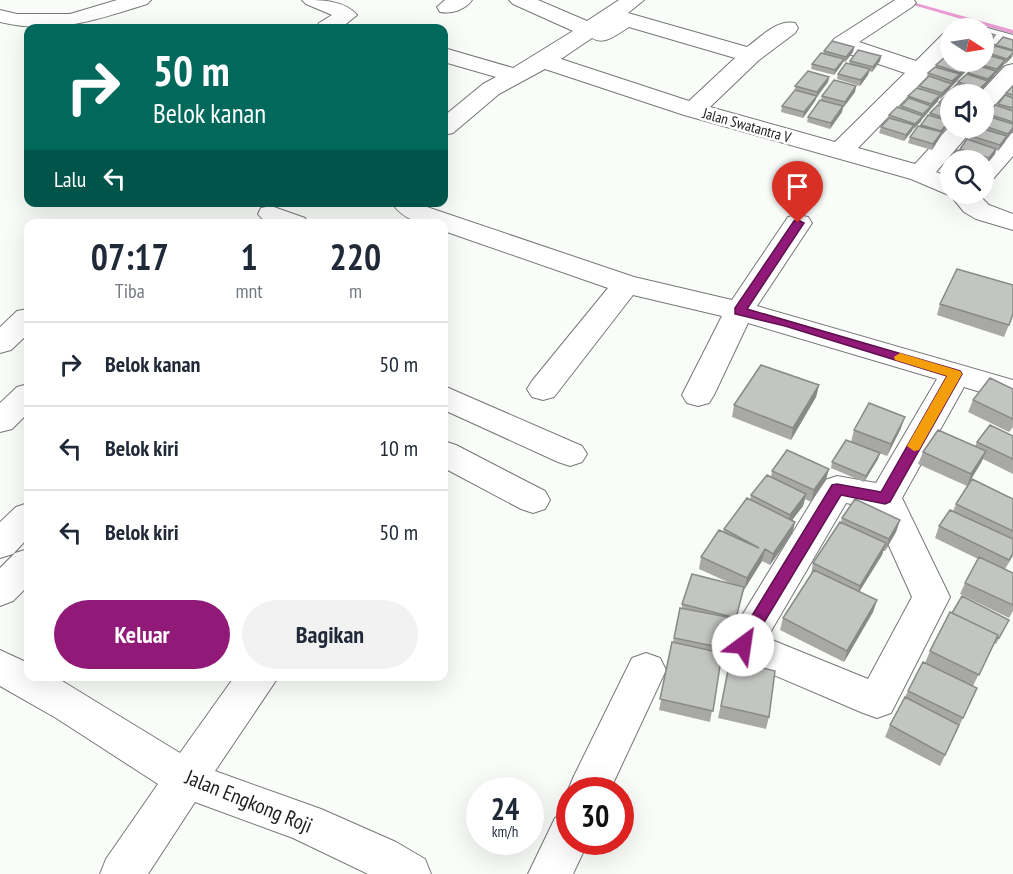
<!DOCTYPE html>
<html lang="id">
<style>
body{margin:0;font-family:"PT Sans Narrow",sans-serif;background:#f2f2f3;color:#1f2937;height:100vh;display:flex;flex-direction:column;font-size:22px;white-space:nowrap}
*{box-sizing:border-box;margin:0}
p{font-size:20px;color:#747a83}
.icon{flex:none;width:33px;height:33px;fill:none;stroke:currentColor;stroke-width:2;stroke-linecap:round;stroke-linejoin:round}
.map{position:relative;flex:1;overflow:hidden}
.sheet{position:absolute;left:24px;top:219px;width:424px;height:462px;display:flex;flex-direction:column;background:#fff;border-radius:12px;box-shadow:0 6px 24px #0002}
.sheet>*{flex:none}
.top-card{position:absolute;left:24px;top:24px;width:424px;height:183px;border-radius:12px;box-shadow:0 6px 24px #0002;background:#00695c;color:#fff;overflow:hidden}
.needle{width:39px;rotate:102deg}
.tools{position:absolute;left:940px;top:18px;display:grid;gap:12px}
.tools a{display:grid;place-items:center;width:54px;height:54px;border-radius:50%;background:#fff;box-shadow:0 6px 24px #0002;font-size:30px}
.speed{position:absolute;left:466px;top:777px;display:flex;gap:12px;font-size:30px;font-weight:700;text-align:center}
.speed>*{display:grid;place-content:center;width:78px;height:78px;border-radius:50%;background:#fff;box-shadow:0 6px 24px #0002;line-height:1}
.speed small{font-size:15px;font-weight:400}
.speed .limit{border:9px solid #d22;background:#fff;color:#111}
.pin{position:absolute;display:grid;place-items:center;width:51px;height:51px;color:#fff;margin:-62px -26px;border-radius:50% 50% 50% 0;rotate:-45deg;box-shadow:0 0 6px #0007}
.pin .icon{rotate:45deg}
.me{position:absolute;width:66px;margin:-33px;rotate:31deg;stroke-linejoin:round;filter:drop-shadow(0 0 4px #0008)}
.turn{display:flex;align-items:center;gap:21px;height:126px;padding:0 30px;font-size:27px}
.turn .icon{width:78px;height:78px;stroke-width:2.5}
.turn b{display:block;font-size:42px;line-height:51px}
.then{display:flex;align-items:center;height:57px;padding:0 30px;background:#0003;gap:12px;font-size:22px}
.eta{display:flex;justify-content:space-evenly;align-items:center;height:102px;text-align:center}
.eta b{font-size:36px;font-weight:700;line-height:42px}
.primary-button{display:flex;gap:12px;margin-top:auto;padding:12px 30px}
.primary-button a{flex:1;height:69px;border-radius:36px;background:#911a78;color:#fff;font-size:24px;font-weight:700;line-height:69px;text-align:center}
.primary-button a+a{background:#f2f2f3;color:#1f2937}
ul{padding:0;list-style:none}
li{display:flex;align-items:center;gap:18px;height:84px;padding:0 30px;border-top:2px solid #e0e1e3}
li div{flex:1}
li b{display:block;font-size:22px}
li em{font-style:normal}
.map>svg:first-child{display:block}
</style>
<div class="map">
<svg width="1013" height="874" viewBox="0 0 1013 874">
<rect width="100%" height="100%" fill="#f9fcf8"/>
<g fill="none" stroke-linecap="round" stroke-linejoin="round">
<path fill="#ea9dd3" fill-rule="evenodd" d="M 896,0 L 905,0 L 1013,30 L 1013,34 Z"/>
<g stroke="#757875" stroke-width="2">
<path id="minor" d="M 117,0 L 151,0 L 147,4 C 96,20 55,35 0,22 L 0,10 L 17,14 L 70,14 Z
M 302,0 C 322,0 344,0 357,15 L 341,28 L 316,28 L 319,23 L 332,15 L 306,4 Z
M 445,0 L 472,0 C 465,10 452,14 440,12 L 437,7 Z
M 509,0 L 538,0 L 587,21 L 619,0 L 644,0 L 628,13 L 747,47 C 761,37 777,19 795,23 L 798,28 L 795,33 L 759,60 L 710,107 L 835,142 L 905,73 L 834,49 L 831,44 L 834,39 L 895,0 L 914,0 L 916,3 L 912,7 L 859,42 L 916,61 L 943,34 L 951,32 L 951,52 L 858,148 L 915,164 L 951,125 L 951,128 L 974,128 L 936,172 L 951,178 L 951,194 L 978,194 L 989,205 L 1013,214 L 1013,230 L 976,219 L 964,212 L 951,196 L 911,179 L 684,115 L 545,69 L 499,94 L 453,133 L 444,135 L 444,116 L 483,84 L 496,77 L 444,62 L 444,48 L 513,68 L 573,31 L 513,4 ZM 629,27 L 735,58 L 689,101 L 561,59 L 592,38 C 605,46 617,34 629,27 Z
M 984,27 L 1013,35 L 1013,49 L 984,41 L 984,28 L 980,28 Z
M 1013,64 L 1013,85 L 992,108 L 984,110 L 984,94 L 979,94 L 1005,66 Z
M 1013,133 L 1013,156 L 993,179 L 984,182 L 984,160 L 982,160 L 1004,135 Z
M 391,202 L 420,202 L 424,206 L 634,277 L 732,300 L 788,217 L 798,215 L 808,217 L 812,223 L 757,306 L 1013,380 L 1013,402 L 964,387 L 902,498 L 950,597 L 891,713 L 877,718 L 863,713 L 729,656 L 724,645 L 825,480 L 837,476 L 876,483 L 937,379 L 748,323 L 714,395 L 709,403 L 698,406 L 687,403 L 682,395 L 722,316 L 633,295 L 554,397 L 543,400 L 532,397 L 527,389 L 532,381 L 608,288 L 444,231 L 444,224 C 421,224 405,222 391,202 ZM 846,503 L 872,508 L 912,597 L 868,679 L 767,638 Z
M 271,206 L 305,218 L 308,224 C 292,224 268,229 258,214 L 261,208 Z
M 28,309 L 28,334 L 11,350 L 0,353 L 0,327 L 17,311 Z
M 28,384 L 28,413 L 12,429 L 0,432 L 0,403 L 17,387 Z
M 444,386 L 582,446 L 587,454 L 582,462 L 570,466 L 558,462 L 444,410 Z
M 444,441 L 456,445 L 545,491 L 550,500 L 545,509 L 533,513 L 521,509 L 444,468 Z
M 28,503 L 28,538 L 13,554 L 0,558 L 0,522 L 16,507 Z
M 28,549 L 28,586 L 13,601 L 0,606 L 0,568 L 15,553 Z
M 0,650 L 28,663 L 28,676 L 54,676 L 180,753 L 235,676 L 279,676 L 215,771 L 321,809 L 396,842 L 425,859 L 431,874 L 368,874 L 293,838 L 195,802 L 148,874 L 100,874 L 106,859 L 158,784 L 56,718 L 0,686 Z
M 646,653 L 660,658 L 666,670 L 610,790 L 570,790 L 570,795 L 568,790 L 574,776 L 632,658 Z
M 570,811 L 570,842 L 588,842 L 573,874 L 528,874 L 555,818 Z"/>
</g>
<use href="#minor" fill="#fff" fill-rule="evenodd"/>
</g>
<path fill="#a8a9a7" d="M 1013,40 L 1012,57 L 1005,64 L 1004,64 L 1003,66 L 987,84 L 986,86 L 977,94 L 951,94 L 951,124 L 949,126 L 948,125 L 932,150 L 908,143 L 910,137 L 930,113 L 939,105 L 958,82 L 967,74 L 972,68 L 973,63 L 988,55 L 988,53 L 996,45 Z
M 854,47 L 853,52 L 845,62 L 843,62 L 842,64 L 834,75 L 811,69 L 812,64 L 823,54 L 824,51 Z
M 951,49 L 951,62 L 972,62 L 969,65 L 968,69 L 959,78 L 958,80 L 940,99 L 939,98 L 938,101 L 922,119 L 921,122 L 913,129 L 904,141 L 879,133 L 881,127 L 888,118 L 889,115 L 900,108 L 901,106 L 907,100 L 908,96 L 919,88 L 919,86 L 926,79 L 928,73 L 936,67 L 936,65 L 945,56 L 946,54 Z
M 881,56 L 880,61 L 872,72 L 869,71 L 868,75 L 860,86 L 837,79 L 838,74 L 849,64 L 850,61 Z
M 829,77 L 828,82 L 816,98 L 815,101 L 803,118 L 781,112 L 782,106 L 795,90 L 795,86 Z
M 856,86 L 855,92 L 843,108 L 842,112 L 830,129 L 807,122 L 808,117 L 821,100 L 822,96 Z
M 1013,86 L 1013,131 L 998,151 L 996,150 L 995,154 L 987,164 L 986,163 L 984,167 L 984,160 L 951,160 L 951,167 L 948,166 L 949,160 L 959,151 L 960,149 L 969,140 L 971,136 L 978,128 L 984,128 L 984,119 L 988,114 L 997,106 L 1006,93 Z
M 940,304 L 1013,315 L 1004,337 L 937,315 Z
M 819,385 L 816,397 L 791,440 L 732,417 L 734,405 Z
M 1013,389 L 1013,427 L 1009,432 L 968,412 L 973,400 Z
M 901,428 L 887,456 L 865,448 L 880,453 L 878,459 L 864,482 L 831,468 L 832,462 L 851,442 L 854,430 Z
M 1013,436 L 1013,474 L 983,459 L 967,486 L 918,464 L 923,452 L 975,446 L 977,442 Z
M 772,471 L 826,480 L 811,502 L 805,499 L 803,506 L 792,520 L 795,522 L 792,534 L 770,565 L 762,561 L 744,590 L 744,589 L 736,619 L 733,650 L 731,660 L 769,717 L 766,729 L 718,718 L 730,661 L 721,659 L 710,722 L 659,710 L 680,608 L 682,608 L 682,604 L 732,584 L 699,569 L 701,557 L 723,532 L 724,529 L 750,500 L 751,495 L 771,477 Z
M 1013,499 L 1013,556 L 1005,569 L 1013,573 L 1013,611 L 1009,618 L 960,594 L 965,583 L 978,559 L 935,538 L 939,526 L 953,511 L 956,504 Z
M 842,518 L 900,520 L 896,532 L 885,551 L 883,551 L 882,555 L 859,592 L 877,600 L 873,612 L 844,662 L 780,630 L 783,618 L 811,575 L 813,563 L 841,522 Z
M 952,613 L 1009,620 L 996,644 L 994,643 L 973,686 L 963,718 L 940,766 L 885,737 L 890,725 L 908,691 L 963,682 L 925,663 L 930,651 Z"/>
<path fill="#888a88" d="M 995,35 L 993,40 L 985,49 L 986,44 Z
M 854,47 L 853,52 L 845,62 L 846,57 Z
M 1013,53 L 1012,57 L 1005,64 L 1007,59 Z
M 881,56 L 880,61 L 872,72 L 873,67 Z
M 844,59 L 842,64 L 834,75 L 835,70 Z
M 1005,60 L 1003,66 L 995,75 L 997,69 Z
M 968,62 L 972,62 L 969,65 L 968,69 L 951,87 L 952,81 L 967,65 Z
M 870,69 L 868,75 L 860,86 L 861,80 Z
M 996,71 L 994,76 L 987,84 L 986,86 L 977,94 L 979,89 L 987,81 L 988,79 Z
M 829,77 L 828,82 L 816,98 L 817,92 Z
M 952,84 L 950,89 L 940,99 L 942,93 Z
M 856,86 L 855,92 L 843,108 L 845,102 Z
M 940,95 L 938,101 L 930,109 L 931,104 Z
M 817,96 L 815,101 L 803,118 L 804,112 Z
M 843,106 L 842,112 L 830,129 L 831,123 Z
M 931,106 L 929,111 L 913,130 L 915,124 Z
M 949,121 L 947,126 L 932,150 L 933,144 L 940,135 L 941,131 Z
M 914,125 L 912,131 L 904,141 L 906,135 Z
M 1013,128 L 1013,131 L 1006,140 L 1008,134 Z
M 1007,136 L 1005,142 L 998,151 L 1000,145 Z
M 996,149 L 995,154 L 987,164 L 989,158 Z
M 819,385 L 816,397 L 791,440 L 793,428 Z
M 905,417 L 901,428 L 887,456 L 891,444 Z
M 986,451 L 981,463 L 967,486 L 971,474 Z
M 880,453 L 878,459 L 864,482 L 866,476 Z
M 829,469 L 826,480 L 811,502 L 814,490 Z
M 806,494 L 803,506 L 787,527 L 790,515 Z
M 900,520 L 896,532 L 885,551 L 889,539 Z
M 795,522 L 792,534 L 770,565 L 773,554 Z
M 886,543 L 882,555 L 856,597 L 860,586 Z
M 765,549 L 762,561 L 744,590 L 747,578 Z
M 877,600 L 873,612 L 844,662 L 847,651 Z"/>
<path fill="#c3c5c2" stroke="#888a88" stroke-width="1.5" d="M 984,32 L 995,35 L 986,44 L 984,43 Z
M 1003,37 L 1013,40 L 1013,50 L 996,45 Z
M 832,41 L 854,47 L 846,57 L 824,51 Z
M 995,46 L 1013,51 L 1013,53 L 1007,59 L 988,53 Z
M 951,49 L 951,56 L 946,54 Z
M 858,50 L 881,56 L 873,67 L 850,61 Z
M 821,53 L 844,59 L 835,70 L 812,64 Z
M 984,54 L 1005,60 L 997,69 L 973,63 L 974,62 L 984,62 Z
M 946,56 L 951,58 L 951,62 L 964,62 L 969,63 L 960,73 L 936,65 Z
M 846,63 L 870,69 L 861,80 L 838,74 Z
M 975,65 L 996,71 L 988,79 L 968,73 Z
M 935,67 L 960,74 L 952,81 L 928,73 Z
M 808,71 L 829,77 L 817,92 L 795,86 Z
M 967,74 L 988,81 L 979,89 L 958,82 Z
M 929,76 L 952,84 L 942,93 L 919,86 Z
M 834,80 L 856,86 L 845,102 L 822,96 Z
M 957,84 L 978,90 L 974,94 L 956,94 L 949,92 Z
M 1013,86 L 1013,95 L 1006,93 Z
M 917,88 L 940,95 L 931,104 L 908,96 Z
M 795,90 L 817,96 L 804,112 L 782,106 Z
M 947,94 L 951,95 L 951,107 L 939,103 Z
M 1005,95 L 1013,98 L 1013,108 L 998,104 Z
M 909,98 L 931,106 L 923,114 L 901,106 Z
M 820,100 L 843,106 L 831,123 L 808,117 Z
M 938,105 L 951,109 L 951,120 L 930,113 Z
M 995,105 L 1013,111 L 1013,122 L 988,114 Z
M 897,107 L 923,116 L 915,124 L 889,115 Z
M 928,115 L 949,121 L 941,131 L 921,125 Z
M 987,116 L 1013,124 L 1013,128 L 1008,134 L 984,126 L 984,119 Z
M 889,118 L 914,125 L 906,135 L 881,127 Z
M 918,126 L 942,132 L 933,144 L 910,137 Z
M 978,128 L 980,128 L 1007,136 L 1000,145 L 971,136 Z
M 967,139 L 996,149 L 989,158 L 960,149 Z
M 957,150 L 987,160 L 984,163 L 984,160 L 949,160 Z
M 957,269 L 1013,285 L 1013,314 L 1009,325 L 940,304 Z
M 761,365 L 819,385 L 793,428 L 734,405 Z
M 990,378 L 1013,389 L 1013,419 L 973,400 Z
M 869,403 L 905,417 L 891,444 L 854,430 Z
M 990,425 L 1013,436 L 1013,459 L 977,442 Z
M 938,430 L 986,451 L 971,474 L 923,452 Z
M 846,440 L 880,453 L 866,476 L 832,462 Z
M 787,450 L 829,469 L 814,490 L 772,471 Z
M 767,475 L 806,494 L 790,515 L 751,495 Z
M 972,479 L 1013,499 L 1013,531 L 956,504 Z
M 747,498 L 795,522 L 773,554 L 765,549 L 747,578 L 701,557 L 719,530 L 759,548 L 724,529 Z
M 855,499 L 900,520 L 889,539 L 842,518 Z
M 950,510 L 1013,539 L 1013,553 L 1009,560 L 939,526 Z
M 840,522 L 886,543 L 860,586 L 813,563 Z
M 979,557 L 1013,573 L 1013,605 L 965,583 Z
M 814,570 L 877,600 L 847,651 L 783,618 Z
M 692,574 L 744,587 L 736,618 L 682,604 Z
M 962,596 L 1009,620 L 999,638 L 997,637 L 998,635 L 952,613 Z
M 680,608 L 738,619 L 733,650 L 674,638 Z
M 950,612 L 998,635 L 979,675 L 930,651 Z
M 672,642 L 722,653 L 713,711 L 660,699 Z
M 730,660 L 775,671 L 769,717 L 721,706 Z
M 923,662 L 977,688 L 963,718 L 908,691 Z
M 905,697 L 959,725 L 945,755 L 890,725 Z"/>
<path fill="#911a78" stroke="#5e114e" stroke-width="1.5" d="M 798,220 L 804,223 L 747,309 L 960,371 L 962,374 L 890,502 L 885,504 L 841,495 L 748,649 L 743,651 L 737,649 L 735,645 L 737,640 L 832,485 L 837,484 L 881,492 L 947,376 L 785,326 L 735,314 L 735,308 L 794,221 Z"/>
<path fill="#f59e0b" d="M 900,353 L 960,371 L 962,374 L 919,450 L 914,451 L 907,446 L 947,376 L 895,360 L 894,357 Z"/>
<g text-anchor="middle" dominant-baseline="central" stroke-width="5" stroke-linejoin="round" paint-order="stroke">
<g font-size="15" fill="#212220" stroke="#fff">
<text transform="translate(747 125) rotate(16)">Jalan Swatantra V</text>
</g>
<g font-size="21" fill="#212220" stroke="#fff">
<text transform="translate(249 801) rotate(22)">Jalan Engkong Roji</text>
</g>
</g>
</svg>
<div class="tools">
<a><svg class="needle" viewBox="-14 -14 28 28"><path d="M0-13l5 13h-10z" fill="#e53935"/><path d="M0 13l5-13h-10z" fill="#747a83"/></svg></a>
<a><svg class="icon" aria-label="sound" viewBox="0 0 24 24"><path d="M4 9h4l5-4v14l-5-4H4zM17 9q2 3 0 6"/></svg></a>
<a><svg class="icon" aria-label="search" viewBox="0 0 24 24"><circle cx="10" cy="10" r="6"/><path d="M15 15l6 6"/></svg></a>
</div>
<div class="speed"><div>24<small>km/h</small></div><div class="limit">30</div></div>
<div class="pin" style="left:798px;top:223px;background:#d93025"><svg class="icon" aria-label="arrive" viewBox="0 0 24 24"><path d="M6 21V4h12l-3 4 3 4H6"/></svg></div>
<svg class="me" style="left:743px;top:645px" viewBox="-20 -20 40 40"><circle r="19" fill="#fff"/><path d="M0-13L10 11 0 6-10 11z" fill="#911a78"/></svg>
<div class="top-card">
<div class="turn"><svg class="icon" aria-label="right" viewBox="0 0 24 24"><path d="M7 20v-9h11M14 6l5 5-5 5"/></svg><div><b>50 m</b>Belok kanan</div></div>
<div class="then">Lalu<svg class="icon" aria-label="left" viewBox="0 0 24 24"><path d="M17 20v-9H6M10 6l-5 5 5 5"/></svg></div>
</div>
<section class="sheet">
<div class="eta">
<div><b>07:17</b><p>Tiba</p></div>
<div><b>1</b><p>mnt</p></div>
<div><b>220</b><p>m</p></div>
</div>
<ul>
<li><svg class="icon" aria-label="right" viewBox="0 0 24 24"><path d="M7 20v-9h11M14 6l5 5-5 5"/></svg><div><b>Belok kanan</b></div><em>50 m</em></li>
<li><svg class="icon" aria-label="left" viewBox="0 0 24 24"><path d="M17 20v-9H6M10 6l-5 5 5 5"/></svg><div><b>Belok kiri</b></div><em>10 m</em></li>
<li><svg class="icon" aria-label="left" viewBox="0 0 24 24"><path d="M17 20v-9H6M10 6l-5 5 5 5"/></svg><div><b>Belok kiri</b></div><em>50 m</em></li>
</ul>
<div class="primary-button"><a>Keluar</a><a>Bagikan</a></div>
</section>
</div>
